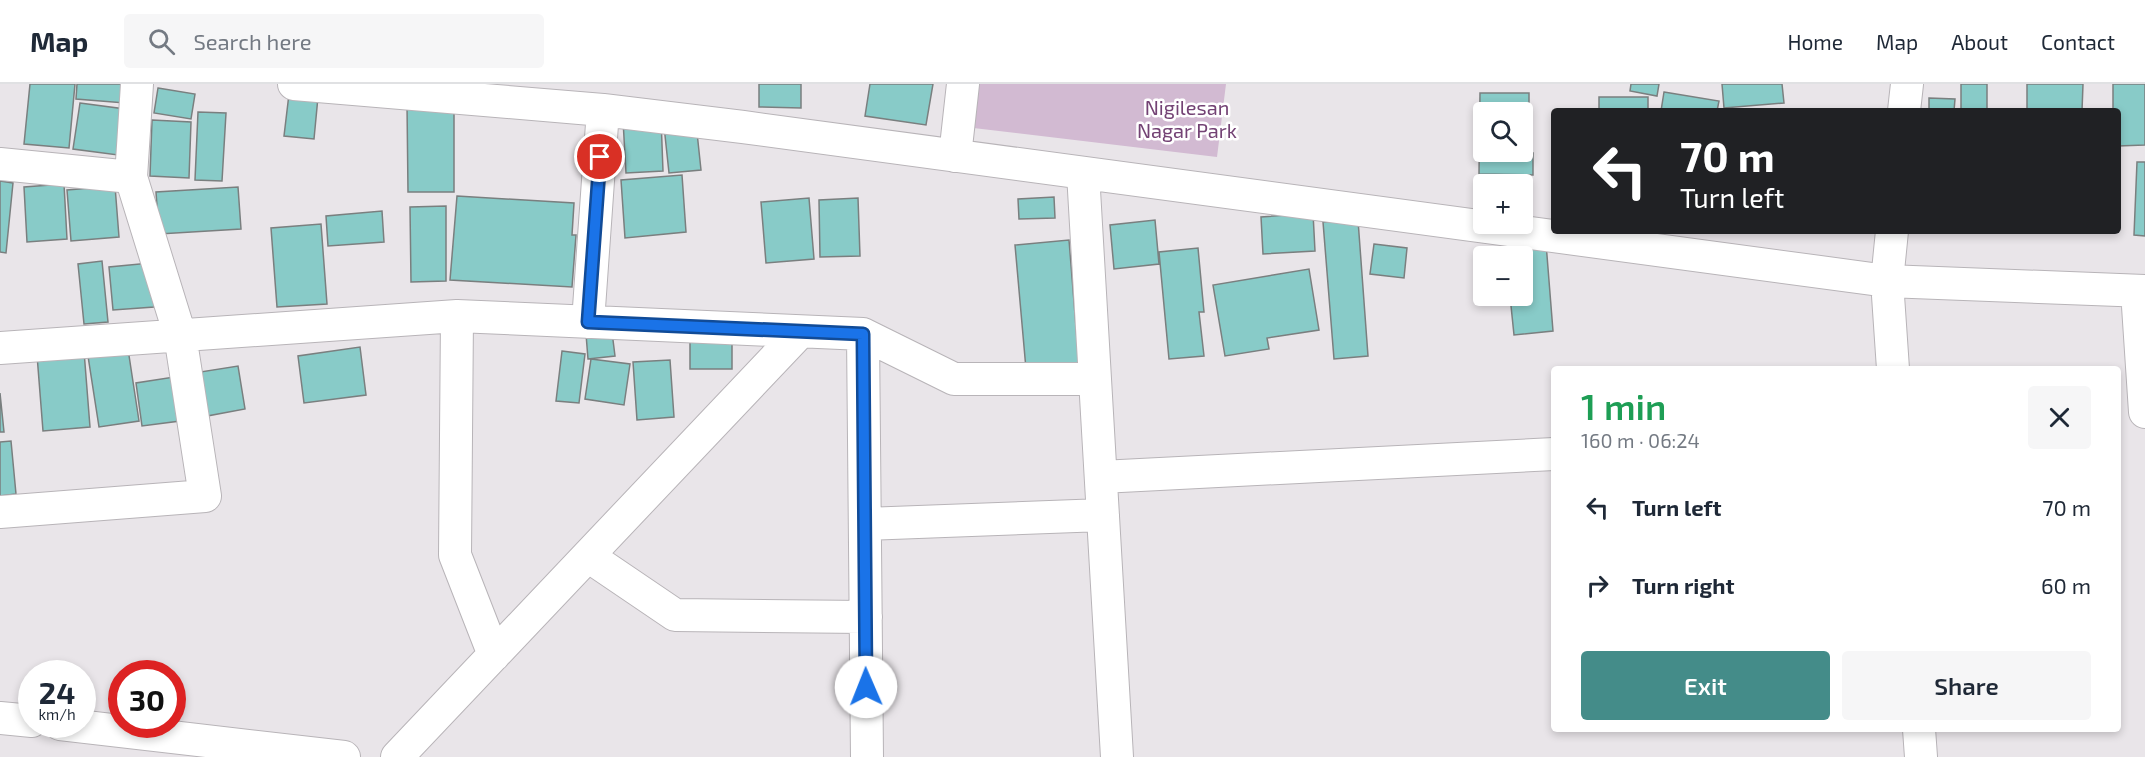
<!DOCTYPE html>
<meta charset="utf-8">
<style>
body{margin:0;font-family:"Exo 2",sans-serif;background:#f6f6f7;color:#1f2937;height:100vh;display:flex;flex-direction:column;font-size:22px;white-space:nowrap}
*{box-sizing:border-box;margin:0}
p{font-size:20px;color:#747a83}
.icon{flex:none;width:33px;height:33px;fill:none;stroke:currentColor;stroke-width:2;stroke-linecap:round;stroke-linejoin:round}
.map{position:relative;flex:1;overflow:hidden}
.drawer{position:absolute;left:1551px;top:282px;width:570px;height:366px;display:flex;flex-direction:column;background:#fff;border-radius:6px;box-shadow:0 3px 9px #0003}
.drawer>*{flex:none}
.banner{position:absolute;left:1551px;top:24px;width:570px;height:126px;border-radius:6px;box-shadow:0 3px 9px #0003;background:#202124;color:#fff;overflow:hidden}
.buttons{position:absolute;left:1473px;top:18px;display:grid;gap:12px}
.buttons a{display:grid;place-items:center;width:60px;height:60px;border-radius:6px;background:#fff;box-shadow:0 3px 9px #0003;font-size:30px}
.speed{position:absolute;left:18px;top:576px;display:flex;gap:12px;font-size:30px;font-weight:700;text-align:center}
.speed>*{display:grid;place-content:center;width:78px;height:78px;border-radius:50%;background:#fff;box-shadow:0 3px 9px #0003;line-height:1}
.speed small{font-size:15px;font-weight:400}
.speed .limit{border:9px solid #d22;background:#fff;color:#111}
.pin{position:absolute;display:grid;place-items:center;width:51px;height:51px;color:#fff;margin:-26px;border:3px solid #fff;border-radius:50%;box-shadow:0 2px 6px #0007}
.me{position:absolute;width:66px;margin:-33px;rotate:359deg;stroke-linejoin:round;filter:drop-shadow(0 0 4px #0008)}
.turn{display:flex;align-items:center;gap:21px;height:126px;padding:0 30px;font-size:27px}
.turn .icon{width:78px;height:78px;stroke-width:2.5}
.turn b{display:block;font-size:42px;line-height:51px}
.round{display:grid;place-items:center;flex:none;width:63px;height:63px;border-radius:6px;background:#f6f6f7}
.overview{display:flex;align-items:center;justify-content:space-between;height:102px;padding:0 30px}
h1{font-size:36px;font-weight:600;line-height:45px;color:#1e9e55}
.cta{display:flex;gap:12px;margin-top:auto;padding:12px 30px}
.cta a{flex:1;height:69px;border-radius:6px;background:#448c89;color:#fff;font-size:24px;font-weight:600;line-height:69px;text-align:center}
.cta a+a{background:#f6f6f7;color:#1f2937}
ul{padding:0;list-style:none}
li{display:flex;align-items:center;gap:18px;height:78px;padding:0 30px}
li div{flex:1}
li b{display:block;font-size:22px}
li em{font-style:normal}
header{display:flex;align-items:center;gap:36px;box-sizing:border-box;height:84px;padding:0 30px;background:#fff;border-bottom:2px solid #e0e1e3}
header strong{font-size:28px}
nav{display:flex;gap:33px;margin-inline-start:auto;font-size:21px}
.search{width:420px;height:54px;background:#f6f6f7;display:flex;align-items:center;gap:15px;box-sizing:border-box;padding:0 21px;border-radius:6px;color:#747a83;font-size:22px}
.map>svg:first-child{display:block}
</style>
<header>
<strong>Map</strong>
<div class="search"><svg class="icon" aria-label="search" viewBox="0 0 24 24"><circle cx="10" cy="10" r="6"/><path d="M15 15l6 6"/></svg>Search here</div>
<nav><a>Home</a><a>Map</a><a>About</a><a>Contact</a></nav>
</header>
<div class="map">
<svg width="2145" height="673" viewBox="0 0 2145 673">
<rect width="100%" height="100%" fill="#e9e5e9"/>
<path fill="#d2bad2" d="M 970,0 L 1226,0 L 1217,73 L 965,43 Z"/>
<path fill="#88cbc8" stroke="#7a7f7f" stroke-width="1.5" fill-rule="evenodd" d="M 30,0 L 75,0 L 69,64 L 24,60 Z
M 77,0 L 126,0 L 125,19 L 76,15 Z
M 759,0 L 801,0 L 801,24 L 759,23 Z
M 870,0 L 933,0 L 926,41 L 865,32 Z
M 1631,0 L 1659,0 L 1657,12 L 1630,7 Z
M 1722,0 L 1782,0 L 1784,19 L 1724,24 Z
M 1961,0 L 1987,0 L 1987,27 L 1961,27 Z
M 2027,0 L 2083,0 L 2082,27 L 2027,27 Z
M 2113,0 L 2145,0 L 2145,61 L 2118,62 L 2118,27 L 2113,27 Z
M 158,4 L 195,10 L 191,35 L 154,29 Z
M 1664,8 L 1719,17 L 1717,27 L 1661,27 Z
M 1480,9 L 1529,9 L 1529,69 L 1533,69 L 1533,91 L 1479,90 ZM 1484,28 L 1522,28 L 1522,68 L 1484,68 Z
M 289,10 L 318,13 L 314,55 L 284,52 Z
M 1599,13 L 1648,13 L 1648,27 L 1599,27 Z
M 1929,14 L 1955,15 L 1954,27 L 1929,27 Z
M 80,19 L 125,25 L 118,71 L 73,65 Z
M 407,20 L 454,20 L 454,108 L 408,108 Z
M 198,28 L 226,29 L 222,97 L 195,96 Z
M 661,34 L 663,87 L 626,89 L 623,36 Z
M 152,36 L 191,38 L 189,94 L 150,92 Z
M 696,39 L 701,86 L 669,89 L 664,42 Z
M 2137,78 L 2145,78 L 2145,152 L 2134,151 Z
M 682,91 L 686,148 L 625,154 L 621,96 Z
M 0,97 L 13,99 L 6,169 L 0,168 Z
M 64,100 L 67,155 L 27,158 L 24,103 Z
M 115,102 L 119,153 L 71,157 L 67,106 Z
M 238,103 L 241,145 L 159,150 L 156,108 Z
M 457,112 L 574,119 L 572,151 L 576,151 L 572,203 L 450,196 Z
M 1054,113 L 1055,134 L 1019,135 L 1018,115 Z
M 809,114 L 814,175 L 766,179 L 761,118 Z
M 858,114 L 860,172 L 820,173 L 819,116 Z
M 446,122 L 446,197 L 411,198 L 410,123 Z
M 382,127 L 384,158 L 328,162 L 326,132 Z
M 1313,129 L 1315,167 L 1263,170 L 1261,133 Z
M 1155,136 L 1159,180 L 1114,185 L 1110,141 Z
M 1358,136 L 1368,272 L 1334,275 L 1323,138 Z
M 321,140 L 327,220 L 277,223 L 271,144 Z
M 2045,147 L 2076,147 L 2076,149 L 2045,149 Z
M 1069,156 L 1079,280 L 1026,285 L 1015,161 Z
M 1546,159 L 1553,247 L 1514,251 L 1510,212 L 1522,212 L 1522,172 L 1507,172 L 1506,162 Z
M 1374,160 L 1407,164 L 1404,194 L 1370,190 Z
M 1198,164 L 1204,228 L 1199,228 L 1204,272 L 1169,275 L 1159,168 Z
M 102,177 L 108,238 L 84,240 L 78,180 Z
M 150,179 L 154,223 L 113,226 L 109,183 Z
M 1309,185 L 1319,246 L 1267,254 L 1269,265 L 1225,272 L 1213,201 Z
M 612,248 L 615,272 L 588,275 L 586,250 Z
M 690,251 L 732,252 L 732,285 L 690,285 Z
M 360,263 L 366,311 L 304,319 L 298,272 Z
M 128,265 L 139,337 L 99,343 L 88,272 Z
M 84,267 L 90,343 L 43,347 L 37,271 Z
M 562,267 L 585,270 L 579,319 L 556,317 Z
M 591,275 L 630,280 L 624,321 L 585,315 Z
M 670,276 L 674,333 L 637,336 L 633,278 Z
M 238,282 L 245,325 L 207,332 L 200,288 Z
M 174,293 L 180,337 L 142,342 L 136,299 Z
M 0,309 L 4,348 L 0,348 Z
M 11,357 L 16,410 L 0,412 L 0,358 Z"/>
<g fill="none" stroke-linecap="round" stroke-linejoin="round">
<g stroke="#b8b4b8" stroke-width="34">
<path id="street" d="M 294,0 L 603,26 L 743,43 L 1887,197 L 2145,207
M 1904,27 L 1907,0
M 955,72 L 963,0
M 0,80 L 131,93
M 1083,89 L 1117,673
M 1892,147 L 1887,197 L 1893,285
M 2137,207 L 2145,328
M 457,232 L 455,471 L 494,571
M 588,238 L 603,26
M 863,250 L 867,673
M 0,264 L 457,232 L 863,250 L 954,295 L 1095,295
M 1101,393 L 1554,370
M 0,428 L 205,412 L 180,251 L 131,93 L 137,0
M 865,440 L 1103,431
M 588,472 L 675,531 L 866,533
M 0,634 L 32,637
M 60,640 L 344,673
M 1919,645 L 1921,673
M 397,673 L 800,248"/>
</g>
<use href="#street" stroke="#fff" stroke-width="32"/>
</g>
<g fill="none" stroke-linecap="round" stroke-linejoin="round">
<g stroke="#114b97" stroke-width="15">
<path id="route" d="M 600,73 L 588,238 L 863,250 L 866,603"/>
</g>
<use href="#route" stroke="#1a73e8" stroke-width="10"/>
</g>
<g text-anchor="middle" dominant-baseline="central" stroke-width="5" stroke-linejoin="round" paint-order="stroke">
<g font-size="20" fill="#734274" stroke="#fff">
<text x="1187" y="23">Nigilesan<tspan x="1187" dy="23">Nagar Park</tspan></text>
</g>
</g>
</svg>
<div class="buttons">
<a><svg class="icon" aria-label="search" viewBox="0 0 24 24"><circle cx="10" cy="10" r="6"/><path d="M15 15l6 6"/></svg></a>
<a>+</a>
<a>−</a>
</div>
<div class="speed"><div>24<small>km/h</small></div><div class="limit">30</div></div>
<div class="pin" style="left:600px;top:73px;background:#d93025"><svg class="icon" aria-label="arrive" viewBox="0 0 24 24"><path d="M6 21V4h12l-3 4 3 4H6"/></svg></div>
<svg class="me" style="left:866px;top:603px" viewBox="-20 -20 40 40"><circle r="19" fill="#fff"/><path d="M0-13L10 11 0 6-10 11z" fill="#1a73e8"/></svg>
<div class="banner">
<div class="turn"><svg class="icon" aria-label="left" viewBox="0 0 24 24"><path d="M17 20v-9H6M10 6l-5 5 5 5"/></svg><div><b>70 m</b>Turn left</div></div>
</div>
<section class="drawer">
<div class="overview"><div><h1>1 min</h1><p>160 m · 06:24</p></div><a class="round"><svg class="icon" aria-label="close" viewBox="0 0 24 24"><path d="M6 6l12 12M18 6L6 18"/></svg></a></div>
<ul>
<li><svg class="icon" aria-label="left" viewBox="0 0 24 24"><path d="M17 20v-9H6M10 6l-5 5 5 5"/></svg><div><b>Turn left</b></div><em>70 m</em></li>
<li><svg class="icon" aria-label="right" viewBox="0 0 24 24"><path d="M7 20v-9h11M14 6l5 5-5 5"/></svg><div><b>Turn right</b></div><em>60 m</em></li>
</ul>
<div class="cta"><a>Exit</a><a>Share</a></div>
</section>
</div>
